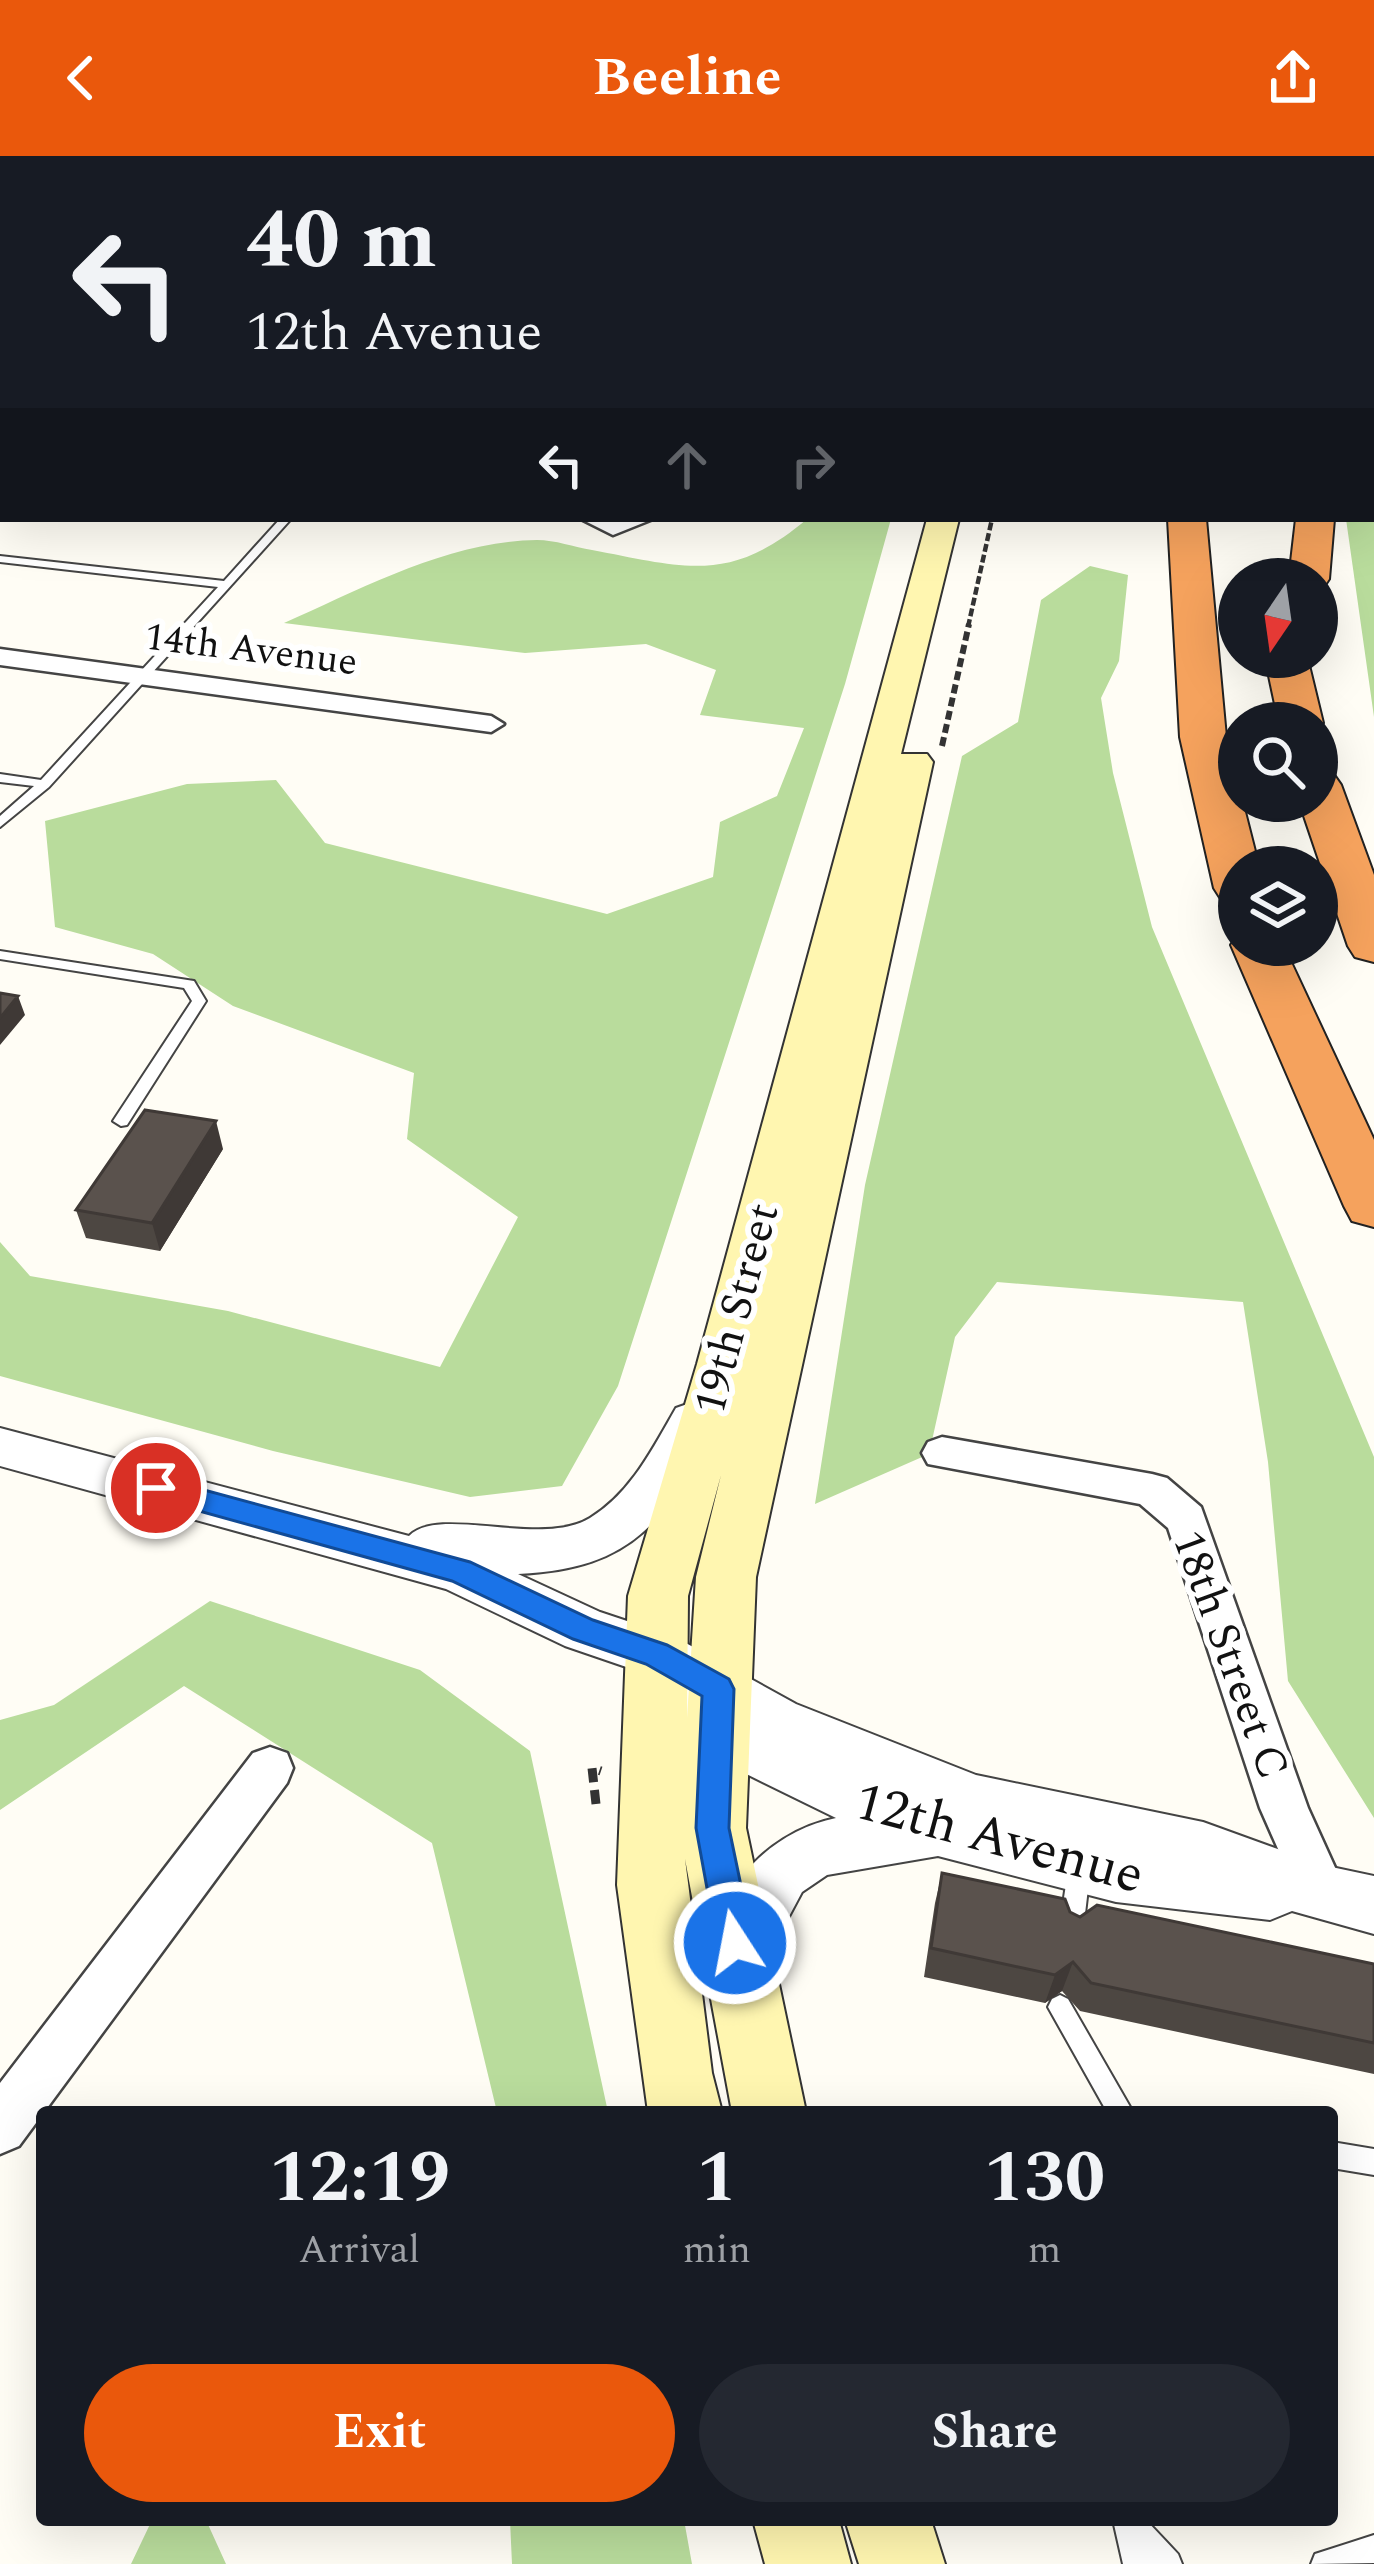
<!DOCTYPE html>
<style>
body{margin:0;font-family:Spectral,serif;background:#242831;color:#f1f3f6;height:100vh;display:flex;flex-direction:column;font-size:45px;white-space:nowrap}
*{box-sizing:border-box;margin:0}
p{font-size:39px;color:#9ea1a6}
.icon{flex:none;width:66px;height:66px;fill:none;stroke:currentColor;stroke-width:2;stroke-linecap:round;stroke-linejoin:round}
.map{position:relative;flex:1;overflow:hidden}
.drawer{position:absolute;left:36px;top:1950px;width:1302px;height:420px;display:flex;flex-direction:column;background:#171b24;border-radius:12px;box-shadow:0 12px 48px #0002}
.drawer>*{flex:none}
.guide{position:absolute;left:0px;top:0px;width:1374px;height:366px;box-shadow:0 12px 48px #0002;background:#171b24;color:#f1f3f6;overflow:hidden}
.needle{width:78px;rotate:193deg}
.tools{position:absolute;left:1218px;top:402px;display:grid;gap:24px}
.tools a{display:grid;place-items:center;width:120px;height:120px;border-radius:50%;background:#171b24;box-shadow:0 12px 48px #0002;font-size:60px}
.pin{position:absolute;display:grid;place-items:center;width:102px;height:102px;color:#fff;margin:-51px;border:6px solid #fff;border-radius:50%;box-shadow:0 3px 12px #0007}
.me{position:absolute;width:132px;margin:-66px;rotate:349deg;stroke-linejoin:round;filter:drop-shadow(0 0 9px #0008)}
.turn{display:flex;align-items:center;gap:42px;height:252px;padding:0 48px;font-size:54px}
.turn .icon{width:156px;height:156px;stroke-width:2.5}
.turn b{display:block;font-size:84px;line-height:102px}
.lanes{display:flex;align-items:center;height:114px;padding:0 48px;background:#0003;justify-content:center;gap:60px;direction:ltr}
.lanes .off{opacity:.35}
.eta{display:flex;justify-content:space-evenly;align-items:center;height:204px;text-align:center}
.eta b{font-size:72px;font-weight:700;line-height:84px}
.button{display:flex;gap:24px;margin-top:auto;padding:24px 48px}
.button a{flex:1;height:138px;border-radius:72px;background:#ea580c;color:#fff;font-size:48px;font-weight:700;line-height:138px;text-align:center}
.button a+a{background:#242831;color:#f1f3f6}
header{display:flex;justify-content:space-between;align-items:center;height:156px;padding:0 48px;background:#ea580c;color:#fff;font-size:54px;font-weight:700}
.map>svg:first-child{display:block}
</style>
<header><svg class="icon" aria-label="back" viewBox="0 0 24 24"><path d="M15 5l-7 7 7 7"/></svg>Beeline<svg class="icon" aria-label="share" viewBox="0 0 24 24"><path d="M12 15V3M7 8l5-5 5 5M5 13v7h14v-7"/></svg></header>
<div class="map">
<svg width="1374" height="2408" viewBox="0 0 1374 2408">
<rect width="100%" height="100%" fill="#fffdf5"/>
<path fill="#b9dc9c" d="M 1371,74 L 1374,79 L 1374,561 L 1346,363 L 1371,363 Z
M 807,363 L 891,363 L 845,528 L 618,1230 L 562,1330 L 470,1341 L 273,1295 L 0,1220 L 0,1086 L 30,1120 L 228,1155 L 440,1211 L 518,1061 L 407,983 L 414,917 L 233,850 L 153,798 L 55,771 L 45,665 L 187,628 L 276,624 L 325,687 L 607,758 L 713,721 L 720,666 L 777,640 L 804,572 L 700,559 L 716,514 L 646,488 L 525,497 L 284,467 C 363,432 449,385 537,384 C 555,384 574,391 592,394 C 683,411 729,429 807,363 Z
M 1090,410 L 1128,419 L 1119,505 L 1101,542 L 1113,617 L 1152,771 L 1374,1301 L 1374,1662 L 1288,1525 L 1268,1306 L 1243,1146 L 997,1126 L 955,1181 L 929,1298 L 815,1348 L 865,1029 L 962,600 L 1018,566 L 1041,444 Z
M 210,1445 L 420,1514 L 530,1595 L 608,1956 L 497,1956 L 432,1687 L 184,1530 L 0,1654 L 0,1564 L 54,1549 Z
M 152,2364 L 206,2364 L 226,2408 L 131,2408 Z
M 510,2364 L 684,2364 L 692,2408 L 512,2408 Z"/>
<g fill="none" stroke-linecap="round" stroke-linejoin="round">
<g stroke="#444" stroke-width="4">
<path id="service" d="M 0,245 L 3,245 L 3,251 L 0,251 Z
M 280,363 L 291,363 L 49,631 L 0,671 L 0,660 L 34,630 L 0,626 L 0,618 L 41,624 L 218,431 L 0,406 L 0,400 L 224,425 Z
M 0,795 L 194,825 L 206,845 L 127,969 L 121,970 L 113,965 L 192,845 L 184,832 L 0,803 Z
M 1079,1704 L 1087,1708 L 1090,1715 L 1083,1775 L 1079,1783 L 1071,1786 L 1063,1783 L 1059,1775 L 1068,1715 L 1071,1708 Z
M 1060,1839 L 1068,1843 L 1133,1956 L 1107,1956 L 1048,1851 L 1052,1843 Z
M 1332,1986 L 1374,1993 L 1374,2019 L 1332,2012 Z
M 1113,2364 L 1146,2364 L 1178,2398 L 1182,2408 L 1123,2408 Z
M 1374,2379 L 1374,2407 L 1311,2408 L 1315,2398 Z"/>
</g>
<g stroke="#444" stroke-width="5">
<path id="minor" d="M 24,0 L 41,0 L 22,3 Z
M 613,0 L 629,0 L 611,3 Z
M 1308,0 L 1326,0 L 1328,3 L 1310,3 Z
M 3,25 L 3,37 L 0,38 L 0,26 Z
M 1371,43 L 1374,44 L 1374,57 L 1371,56 Z
M 0,178 L 3,179 L 3,191 L 0,190 Z
M 0,314 L 3,314 L 3,328 L 0,328 Z
M 581,363 L 653,363 L 613,379 Z
M 0,493 L 491,560 L 504,568 L 491,576 L 0,509 Z
M 942,1281 L 1152,1318 L 1167,1322 L 1201,1351 L 1308,1652 L 1347,1738 L 1339,1754 L 1322,1761 L 1305,1754 L 1260,1652 L 1168,1372 L 1140,1348 L 928,1308 L 922,1297 L 928,1286 Z
M 270,1591 L 287,1597 L 293,1612 L 287,1627 L 19,1990 L 0,1998 L 0,1927 L 253,1597 Z"/>
</g>
<g stroke="#444" stroke-width="4">
<path id="tertiary" d="M 693,1246 L 710,1252 L 718,1265 C 667,1362 636,1413 518,1418 L 600,1456 L 675,1481 L 796,1548 L 976,1619 L 1203,1666 L 1322,1709 L 1374,1720 L 1374,1778 L 1292,1755 L 1270,1764 L 1116,1746 L 938,1700 L 827,1719 L 802,1736 L 786,1766 L 782,1805 L 773,1826 L 751,1835 L 729,1826 C 696,1749 762,1677 836,1662 L 673,1582 L 665,1564 L 673,1546 L 684,1542 L 638,1515 L 565,1490 L 446,1433 L 0,1310 L 0,1272 L 409,1380 C 439,1349 541,1392 590,1362 C 631,1337 653,1292 676,1252 Z"/>
</g>
<g stroke="#333" stroke-width="4">
<path id="secondary" d="M 964,0 L 986,0 L 988,3 L 966,3 Z
M 927,363 L 959,363 L 901,598 L 927,598 L 933,606 L 756,1421 L 746,1672 L 806,1956 L 732,1956 L 685,1703 L 712,1917 L 722,1956 L 648,1956 L 617,1729 L 628,1440 L 697,1208 ZM 721,1319 L 696,1421 L 687,1562 L 688,1440 Z
M 753,2364 L 839,2364 L 851,2408 L 765,2408 Z
M 845,2364 L 931,2364 L 945,2408 L 859,2408 Z"/>
</g>
<g stroke="#222" stroke-width="4">
<path id="motorway" d="M 1052,0 L 1079,0 L 1081,3 L 1054,3 Z
M 1128,0 L 1154,0 L 1156,3 L 1130,3 Z
M 1231,0 L 1258,0 L 1260,3 L 1233,3 Z
M 1168,363 L 1206,363 L 1226,581 L 1259,711 L 1239,711 L 1239,747 L 1221,743 L 1214,732 L 1180,581 Z
M 1296,363 L 1334,363 L 1329,423 L 1323,432 L 1317,433 L 1317,423 L 1289,423 Z
M 1265,501 L 1307,501 L 1323,567 L 1317,576 L 1317,567 L 1279,567 Z
M 1317,615 L 1334,619 L 1341,629 L 1374,719 L 1374,806 L 1355,801 L 1348,790 L 1299,645 L 1317,645 Z
M 1239,778 L 1239,789 L 1283,789 L 1374,984 L 1374,1071 L 1352,1065 L 1344,1050 L 1231,789 Z"/>
</g>
<path stroke="#333" stroke-width="4.5" stroke-dasharray="8 3" stroke-linecap="butt" d="M 968,471 L 992,363"/>
<path stroke="#333" stroke-width="6" stroke-dasharray="9 4.5" stroke-linecap="butt" d="M 942,590 L 969,468"/>
<path stroke="#333" stroke-width="9" stroke-dasharray="14 8" stroke-linecap="butt" d="M 596,1648 L 592,1612 L 601,1615"/>
<use href="#service" fill="#fff" fill-rule="evenodd"/>
<use href="#minor" fill="#fff" fill-rule="evenodd"/>
<use href="#tertiary" fill="#fff" fill-rule="evenodd"/>
<use href="#secondary" fill="#fff6b0" fill-rule="evenodd"/>
<use href="#motorway" fill="#f5a25d" fill-rule="evenodd"/>
</g>
<path fill="#4d4742" d="M 223,993 L 160,1095 L 86,1082 L 76,1054 Z
M 942,1717 L 1070,1756 L 1080,1761 L 1374,1808 L 1374,1918 L 1080,1855 L 1062,1835 L 1045,1847 L 924,1821 L 935,1747 Z"/>
<path fill="#3f3936" d="M 18,840 L 25,859 L 0,889 L 0,862 Z
M 216,965 L 223,993 L 160,1095 L 152,1067 Z
M 1073,1806 L 1062,1835 L 1045,1847 L 1055,1819 Z"/>
<path fill="#5a524d" stroke="#3f3936" stroke-width="3" d="M 0,837 L 18,840 L 0,862 Z
M 145,954 L 216,965 L 152,1067 L 76,1054 Z
M 942,1717 L 1065,1743 L 1070,1756 L 1080,1761 L 1097,1749 L 1374,1808 L 1374,1887 L 1091,1827 L 1073,1806 L 1055,1819 L 931,1792 Z"/>
<path fill="#1a73e8" stroke="#114b97" stroke-width="3" d="M 156,1321 L 470,1406 L 593,1464 L 667,1489 L 729,1523 L 734,1533 L 729,1672 L 753,1787 L 747,1799 L 735,1804 L 723,1799 L 717,1787 L 696,1672 L 702,1540 L 646,1508 L 573,1483 L 452,1425 L 145,1340 L 141,1332 Z"/>
<g text-anchor="middle" dominant-baseline="central" stroke-width="12" stroke-linejoin="round" paint-order="stroke">
<g font-size="39" fill="#111" stroke="#fff">
<text transform="translate(251 494) rotate(7)">14th Avenue</text>
</g>
<g font-size="45" fill="#111" stroke="#fff">
<text transform="translate(737 1153) rotate(-75)">19th Street</text>
<text transform="translate(1230 1499) rotate(70)">18th Street C</text>
</g>
<g font-size="54" fill="#111" stroke="#fff">
<text transform="translate(999 1683) rotate(15)">12th Avenue</text>
</g>
</g>
</svg>
<div class="tools">
<a><svg class="needle" viewBox="-14 -14 28 28"><path d="M0-13l5 13h-10z" fill="#e53935"/><path d="M0 13l5-13h-10z" fill="#9ea1a6"/></svg></a>
<a><svg class="icon" aria-label="search" viewBox="0 0 24 24"><circle cx="10" cy="10" r="6"/><path d="M15 15l6 6"/></svg></a>
<a><svg class="icon" aria-label="layers" viewBox="0 0 24 24"><path d="M12 4l9 5-9 5-9-5zM3 14l9 5 9-5"/></svg></a>
</div>
<div class="pin" style="left:156px;top:1332px;background:#d93025"><svg class="icon" aria-label="arrive" viewBox="0 0 24 24"><path d="M6 21V4h12l-3 4 3 4H6"/></svg></div>
<svg class="me" style="left:735px;top:1787px" viewBox="-20 -20 40 40"><circle r="17" fill="#1a73e8" stroke="#fff" stroke-width="3"/><path d="M0-11L8 9 0 5-8 9z" fill="#fff"/></svg>
<div class="guide">
<div class="turn"><svg class="icon" aria-label="left" viewBox="0 0 24 24"><path d="M17 20v-9H6M10 6l-5 5 5 5"/></svg><div><b>40 m</b>12th Avenue</div></div>
<div class="lanes"><svg class="icon" aria-label="left" viewBox="0 0 24 24"><path d="M17 20v-9H6M10 6l-5 5 5 5"/></svg><svg class="icon off" aria-label="ahead" viewBox="0 0 24 24"><path d="M12 20V5M6 11l6-6 6 6"/></svg><svg class="icon off" aria-label="right" viewBox="0 0 24 24"><path d="M7 20v-9h11M14 6l5 5-5 5"/></svg></div>
</div>
<section class="drawer">
<div class="eta">
<div><b>12:19</b><p>Arrival</p></div>
<div><b>1</b><p>min</p></div>
<div><b>130</b><p>m</p></div>
</div>
<div class="button"><a>Exit</a><a>Share</a></div>
</section>
</div>
